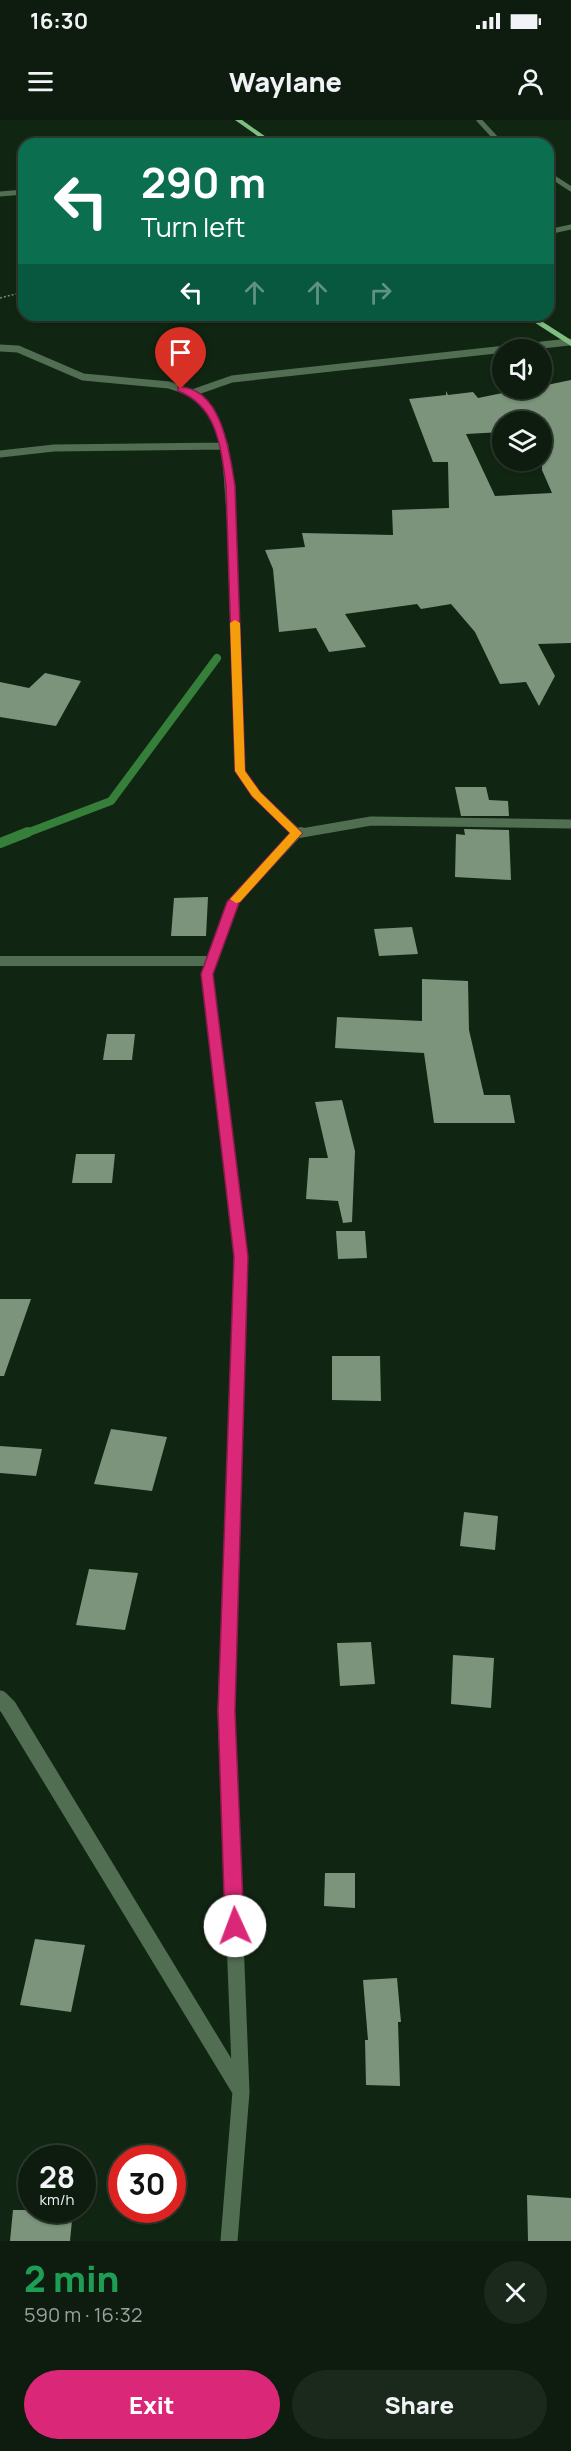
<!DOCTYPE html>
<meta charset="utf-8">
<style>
body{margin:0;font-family:Manrope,sans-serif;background:#1b291c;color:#f1f3f6;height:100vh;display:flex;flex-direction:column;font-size:22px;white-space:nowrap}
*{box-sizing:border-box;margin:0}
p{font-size:20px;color:#9aa19e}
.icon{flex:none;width:33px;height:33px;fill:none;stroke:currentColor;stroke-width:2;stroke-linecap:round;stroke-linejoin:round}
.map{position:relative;height:2121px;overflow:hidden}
.panel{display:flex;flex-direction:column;background:#0d1c0e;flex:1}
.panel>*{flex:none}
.top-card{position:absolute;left:18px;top:18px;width:536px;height:183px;border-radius:18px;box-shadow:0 2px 4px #0004,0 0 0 2px #2d3a2e;background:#0b6e4f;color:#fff;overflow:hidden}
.controls{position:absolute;left:492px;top:219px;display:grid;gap:12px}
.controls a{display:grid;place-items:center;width:60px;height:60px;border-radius:50%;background:#0d1c0e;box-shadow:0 2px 4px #0004,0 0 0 2px #2d3a2e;font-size:30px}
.speed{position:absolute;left:18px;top:2025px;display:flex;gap:12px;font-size:30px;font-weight:700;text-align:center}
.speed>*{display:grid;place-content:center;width:78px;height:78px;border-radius:50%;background:#0d1c0e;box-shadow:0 2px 4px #0004,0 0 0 2px #2d3a2e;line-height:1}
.speed small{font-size:15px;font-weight:400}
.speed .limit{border:9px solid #d22;background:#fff;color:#111}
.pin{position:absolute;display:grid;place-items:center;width:51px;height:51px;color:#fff;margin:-62px -26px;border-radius:50% 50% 50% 0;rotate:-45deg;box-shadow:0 0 6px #0007}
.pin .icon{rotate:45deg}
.me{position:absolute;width:66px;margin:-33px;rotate:358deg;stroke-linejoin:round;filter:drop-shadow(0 0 4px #0008)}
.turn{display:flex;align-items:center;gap:21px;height:126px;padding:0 24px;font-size:27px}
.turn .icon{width:78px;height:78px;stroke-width:2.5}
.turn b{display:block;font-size:42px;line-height:51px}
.lanes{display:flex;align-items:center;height:57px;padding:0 24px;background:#0003;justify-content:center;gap:30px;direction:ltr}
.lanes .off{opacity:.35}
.round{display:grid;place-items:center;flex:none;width:63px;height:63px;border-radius:32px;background:#1b291c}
.headline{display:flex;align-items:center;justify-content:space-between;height:102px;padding:0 24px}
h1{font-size:36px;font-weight:800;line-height:45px;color:#1e9e55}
.action{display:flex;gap:12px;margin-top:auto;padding:12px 24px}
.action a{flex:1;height:69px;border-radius:36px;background:#db2777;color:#fff;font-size:24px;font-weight:800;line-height:69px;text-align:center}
.action a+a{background:#1b291c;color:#f1f3f6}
.status{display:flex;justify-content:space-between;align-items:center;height:42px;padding:0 30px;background:#0d1c0e;direction:ltr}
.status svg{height:16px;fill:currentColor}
header{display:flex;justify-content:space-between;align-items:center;height:78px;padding:0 24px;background:#0d1c0e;font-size:27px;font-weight:800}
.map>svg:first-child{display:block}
</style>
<div class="status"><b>16:30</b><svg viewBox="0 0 49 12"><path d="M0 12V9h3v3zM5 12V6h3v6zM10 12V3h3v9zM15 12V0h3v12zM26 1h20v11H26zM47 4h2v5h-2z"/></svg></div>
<header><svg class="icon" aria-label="menu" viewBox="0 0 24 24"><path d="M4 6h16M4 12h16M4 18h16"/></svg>Waylane<svg class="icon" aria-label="person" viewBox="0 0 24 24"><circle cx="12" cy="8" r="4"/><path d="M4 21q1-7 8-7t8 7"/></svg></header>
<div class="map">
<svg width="571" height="2121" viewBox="0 0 571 2121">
<rect width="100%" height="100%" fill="#112612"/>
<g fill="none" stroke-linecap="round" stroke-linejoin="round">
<path stroke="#367f3b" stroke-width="8" d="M 24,714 L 111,681 L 217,538"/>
<path stroke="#367f3b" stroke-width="10" d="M 0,723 L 28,712"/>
</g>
<path fill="#7b947b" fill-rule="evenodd" d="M 571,260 L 571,523 L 538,524 L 555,556 L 539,586 L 526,562 L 500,564 L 475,512 L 451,484 L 421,489 L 417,484 L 345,494 L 366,527 L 329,532 L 316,508 L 279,512 L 273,449 L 265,430 L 305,427 L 302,413 L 393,415 L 392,390 L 449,388 L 448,342 L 433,342 L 409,279 L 446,275 L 446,271 L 448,275 L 473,272 L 478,278 L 527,268 L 542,268 L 542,266 ZM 502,302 L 542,302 L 542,350 L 552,373 L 495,376 L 466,314 L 502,312 Z
M 45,553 L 81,561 L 56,606 L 0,597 L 0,562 L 29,568 Z
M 455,667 L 486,667 L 489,680 L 508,681 L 509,696 L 461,696 Z
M 464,709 L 509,710 L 511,760 L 455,757 L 456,714 L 465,715 Z
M 208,777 L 206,816 L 171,816 L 174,778 Z
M 412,807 L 418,834 L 379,836 L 374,809 Z
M 422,859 L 468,861 L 469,910 L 484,975 L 510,975 L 515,1003 L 434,1003 L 424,933 L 335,928 L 337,897 L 422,901 Z
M 107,914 L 135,914 L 132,940 L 103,940 Z
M 342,980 L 355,1031 L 352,1102 L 343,1103 L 338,1081 L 306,1079 L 309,1038 L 328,1038 L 315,982 Z
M 76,1034 L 115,1034 L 112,1063 L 72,1063 Z
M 336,1111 L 365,1111 L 367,1138 L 338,1139 Z
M 0,1179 L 31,1179 L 4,1256 L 0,1256 Z
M 332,1236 L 380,1236 L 381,1281 L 332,1280 Z
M 111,1309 L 167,1317 L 152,1371 L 94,1364 Z
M 0,1326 L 42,1329 L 36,1356 L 0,1353 Z
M 464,1392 L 498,1396 L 495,1430 L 460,1426 Z
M 89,1449 L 138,1453 L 125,1510 L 76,1505 Z
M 371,1522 L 375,1564 L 340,1566 L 337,1523 Z
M 453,1535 L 494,1538 L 491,1588 L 451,1584 Z
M 325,1753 L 355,1753 L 355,1788 L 324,1786 Z
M 35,1819 L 85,1825 L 71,1892 L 20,1885 Z
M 397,1858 L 401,1902 L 398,1902 L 400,1966 L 366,1965 L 365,1920 L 368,1920 L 363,1860 Z
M 527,2075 L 571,2078 L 571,2121 L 528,2121 Z
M 13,2090 L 73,2090 L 70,2121 L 10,2121 Z"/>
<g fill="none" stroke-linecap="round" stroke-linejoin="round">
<path stroke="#778978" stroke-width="1.5" stroke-dasharray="2 2" stroke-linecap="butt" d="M 0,178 L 24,172"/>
<path stroke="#516e52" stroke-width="5" d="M 479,0 L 501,24
M 548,54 L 571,69
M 0,74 L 24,72
M 548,112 L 571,107"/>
<path stroke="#516e52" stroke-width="7" d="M 0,228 L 18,229 L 83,257 L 169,265 L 192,273 L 232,259 L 569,222
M 192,273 L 211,290 L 225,326 L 232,421
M 0,334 L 54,328 L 225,326"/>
<path stroke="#516e52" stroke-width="9" d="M 232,419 L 240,651 L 256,674 L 297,713
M 296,714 L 371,701 L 571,704"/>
<path stroke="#516e52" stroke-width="10" d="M 0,841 L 212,841
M 234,1082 L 207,854 L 233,782 L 297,713 L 301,712"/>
<path stroke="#516e52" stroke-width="14" d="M 228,1543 L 241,1137 L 234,1080"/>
<path stroke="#516e52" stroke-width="17" d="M 228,1541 L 226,1591 L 241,1972 L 229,2121
M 0,1579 L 8,1587 L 241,1971"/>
<path fill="#80bd81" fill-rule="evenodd" d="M 235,0 L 242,0 L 276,24 L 269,24 Z
M 523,195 L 532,195 L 571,220 L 571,226 Z"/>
</g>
<path fill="#db2777" stroke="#8e194d" stroke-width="1.5" d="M 178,267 C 222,266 230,335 235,366 L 245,651 L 260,672 L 302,713 L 239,783 L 213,854 L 248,1137 L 235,1591 L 244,1806 L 242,1812 L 235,1815 L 228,1812 L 225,1806 L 218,1591 L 234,1137 L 201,854 L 227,782 L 290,713 L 252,676 L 235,651 L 226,366 C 221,329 218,286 178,271 Z"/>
<path fill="#f59e0b" d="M 235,500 L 240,503 L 245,651 L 260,672 L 302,713 L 240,782 L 236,783 L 230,779 L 232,777 L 290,713 L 252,676 L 235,651 L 230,503 Z"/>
</svg>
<div class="controls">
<a><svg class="icon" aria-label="sound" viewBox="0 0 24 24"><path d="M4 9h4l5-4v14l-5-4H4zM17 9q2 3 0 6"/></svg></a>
<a><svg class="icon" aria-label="layers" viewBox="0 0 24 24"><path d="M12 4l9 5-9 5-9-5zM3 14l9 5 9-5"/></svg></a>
</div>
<div class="speed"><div>28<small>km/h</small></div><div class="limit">30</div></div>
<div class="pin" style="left:181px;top:269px;background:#d93025"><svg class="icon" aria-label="arrive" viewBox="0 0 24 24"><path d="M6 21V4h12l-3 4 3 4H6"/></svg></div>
<svg class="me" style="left:235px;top:1806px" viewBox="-20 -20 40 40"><circle r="19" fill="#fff"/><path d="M0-13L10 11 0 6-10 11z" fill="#db2777"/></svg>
<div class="top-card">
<div class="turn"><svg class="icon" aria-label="left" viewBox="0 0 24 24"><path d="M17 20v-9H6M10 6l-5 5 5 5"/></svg><div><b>290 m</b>Turn left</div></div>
<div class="lanes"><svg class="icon" aria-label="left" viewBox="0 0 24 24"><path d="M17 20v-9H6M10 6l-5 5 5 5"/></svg><svg class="icon off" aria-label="ahead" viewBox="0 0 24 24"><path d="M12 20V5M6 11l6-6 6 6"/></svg><svg class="icon off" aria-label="ahead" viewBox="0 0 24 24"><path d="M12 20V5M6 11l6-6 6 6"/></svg><svg class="icon off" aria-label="right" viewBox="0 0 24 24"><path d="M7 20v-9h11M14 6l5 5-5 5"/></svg></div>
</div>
</div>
<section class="panel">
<div class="headline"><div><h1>2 min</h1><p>590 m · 16:32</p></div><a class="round"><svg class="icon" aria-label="close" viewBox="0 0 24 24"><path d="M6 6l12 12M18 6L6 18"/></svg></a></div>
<div class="action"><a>Exit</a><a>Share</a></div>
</section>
